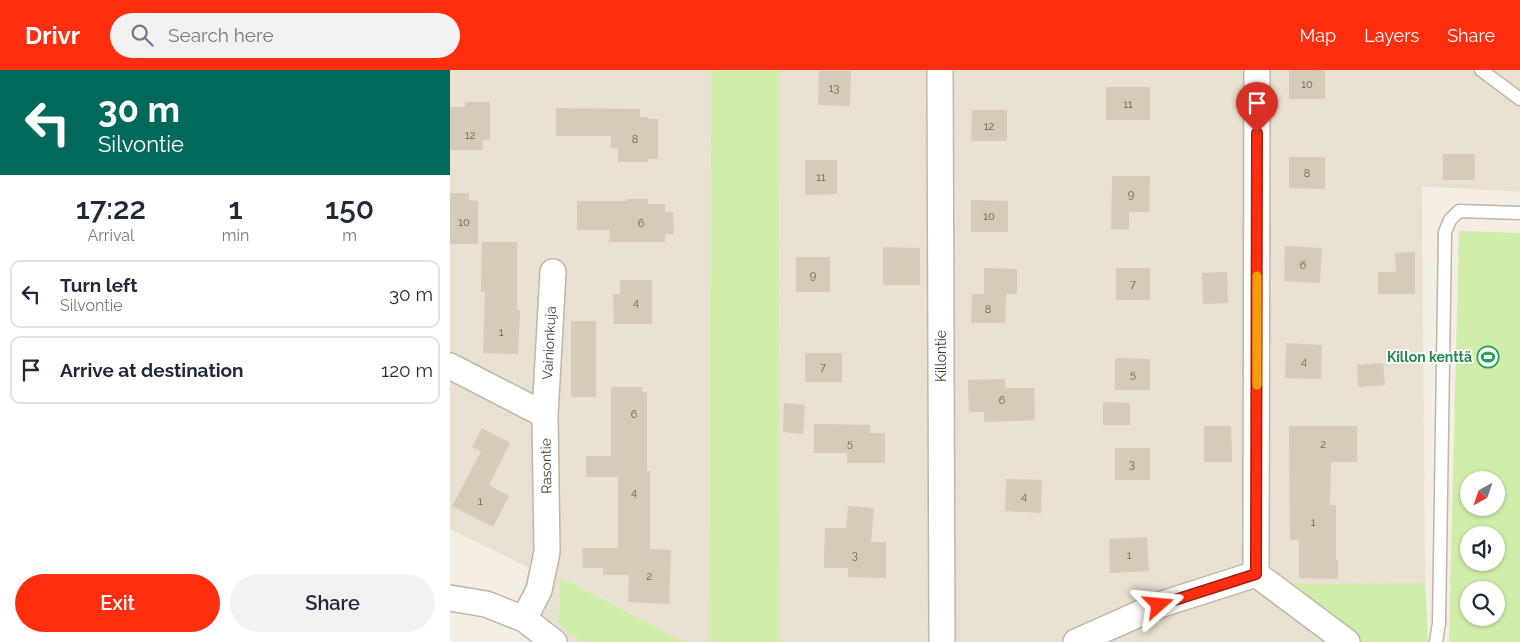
<!DOCTYPE html>
<meta charset="utf-8">
<style>
body{margin:0;font-family:Raleway,sans-serif;background:#f2f2f3;color:#1f2937;height:100vh;display:flex;flex-direction:column;font-size:19px;white-space:nowrap}
*{box-sizing:border-box;margin:0}
p{font-size:16px;color:#747a83}
.icon{flex:none;width:28px;height:28px;fill:none;stroke:currentColor;stroke-width:2;stroke-linecap:round;stroke-linejoin:round}
.map{position:relative;flex:1;overflow:hidden}
.details{display:flex;flex-direction:column;background:#fff;width:450px}
.details>*{flex:none}
.guide{background:#00695c;color:#fff;overflow:hidden}
.needle{width:32px;rotate:220deg}
.buttons{position:absolute;left:1010px;top:401px;display:grid;gap:10px}
.buttons a{display:grid;place-items:center;width:45px;height:45px;border-radius:50%;background:#fff;box-shadow:0 1px 4px #0004;font-size:25px}
.pin{position:absolute;display:grid;place-items:center;width:42px;height:42px;color:#fff;margin:-51px -21px;border-radius:50% 50% 50% 0;rotate:-45deg;box-shadow:0 0 5px #0007}
.pin .icon{rotate:45deg}
.me{position:absolute;width:55px;margin:-28px;rotate:72deg;stroke-linejoin:round;filter:drop-shadow(0 0 4px #0008)}
.turn{display:flex;align-items:center;gap:18px;height:105px;padding:0 15px;font-size:22px}
.turn .icon{width:65px;height:65px;stroke-width:2.5}
.turn b{display:block;font-size:35px;line-height:42px}
.eta{display:flex;justify-content:space-evenly;align-items:center;height:85px;text-align:center}
.eta b{font-size:30px;font-weight:600;line-height:35px}
.cta{display:flex;gap:10px;margin-top:auto;padding:10px 15px}
.cta a{flex:1;height:58px;border-radius:30px;background:#ff2e0f;color:#fff;font-size:20px;font-weight:600;line-height:58px;text-align:center}
.cta a+a{background:#f2f2f3;color:#1f2937}
ul{padding:0;list-style:none}
li{display:flex;align-items:center;gap:15px;height:68px;margin:0 10px 8px;padding:0 5px;border:2px solid #e0e1e3;border-radius:10px}
li div{flex:1}
li b{display:block;font-size:19px}
li em{font-style:normal}
header{display:flex;align-items:center;gap:30px;box-sizing:border-box;height:70px;padding:0 25px;background:#ff2e0f;color:#fff}
header strong{font-size:24px}
nav{display:flex;gap:28px;margin-inline-start:auto;font-size:18px}
.search{width:350px;height:45px;background:#f2f2f3;display:flex;align-items:center;gap:12px;box-sizing:border-box;padding:0 18px;border-radius:28px;color:#747a83;font-size:19px}
main{display:flex;flex:1;min-height:0}
.map>svg:first-child{display:block}
</style>
<header>
<strong>Drivr</strong>
<div class="search"><svg class="icon" aria-label="search" viewBox="0 0 24 24"><circle cx="10" cy="10" r="6"/><path d="M15 15l6 6"/></svg>Search here</div>
<nav><a>Map</a><a>Layers</a><a>Share</a></nav>
</header>
<main>
<section class="details">
<div class="guide">
<div class="turn"><svg class="icon" aria-label="left" viewBox="0 0 24 24"><path d="M17 20v-9H6M10 6l-5 5 5 5"/></svg><div><b>30 m</b>Silvontie</div></div>
</div>
<div class="eta">
<div><b>17:22</b><p>Arrival</p></div>
<div><b>1</b><p>min</p></div>
<div><b>150</b><p>m</p></div>
</div>
<ul>
<li><svg class="icon" aria-label="left" viewBox="0 0 24 24"><path d="M17 20v-9H6M10 6l-5 5 5 5"/></svg><div><b>Turn left</b><p>Silvontie</p></div><em>30 m</em></li>
<li><svg class="icon" aria-label="arrive" viewBox="0 0 24 24"><path d="M6 21V4h12l-3 4 3 4H6"/></svg><div><b>Arrive at destination</b></div><em>120 m</em></li>
</ul>
<div class="cta"><a>Exit</a><a>Share</a></div>
</section>
<div class="map">
<svg width="1070" height="572" viewBox="0 0 1070 572">
<rect width="100%" height="100%" fill="#f4eee4"/>
<path fill="#e8e0d1" d="M 0,0 L 261,0 L 259,572 L 234,572 L 112,507 L 108,554 L 132,572 L 88,572 L 66,554 L 79,498 L 0,459 Z
M 329,0 L 1070,0 L 1070,122 L 972,116 L 975,513 L 844,515 L 911,572 L 330,572 Z"/>
<path fill="#cfeca8" fill-rule="evenodd" d="M 261,0 L 329,0 L 330,572 L 259,572 Z
M 1009,161 L 1070,163 L 1070,572 L 999,572 ZM 1019,410 L 1046,410 L 1046,438 L 1019,438 ZM 1019,465 L 1046,465 L 1046,492 L 1019,492 ZM 1019,520 L 1046,520 L 1046,548 L 1019,548 Z
M 111,507 L 234,572 L 132,572 L 108,554 Z
M 975,513 L 978,572 L 911,572 L 843,514 Z"/>
<path fill="#d6cab8" d="M 839,0 L 875,0 L 875,29 L 839,29 Z
M 369,1 L 401,1 L 400,36 L 368,35 Z
M 656,17 L 700,17 L 700,50 L 656,50 Z
M 15,32 L 40,32 L 40,70 L 33,70 L 33,80 L 0,80 L 0,37 L 15,37 Z
M 106,38 L 190,39 L 190,47 L 198,47 L 198,49 L 208,49 L 208,89 L 198,89 L 198,92 L 168,92 L 168,78 L 161,78 L 161,66 L 106,66 Z
M 522,40 L 557,40 L 557,71 L 521,71 Z
M 993,84 L 1025,84 L 1025,110 L 993,110 Z
M 839,87 L 875,87 L 875,119 L 839,118 Z
M 355,90 L 387,90 L 387,124 L 355,125 Z
M 662,106 L 700,106 L 699,142 L 679,142 L 679,160 L 661,159 Z
M 0,123 L 19,123 L 19,130 L 28,131 L 28,174 L 0,174 Z
M 176,129 L 198,129 L 198,134 L 215,134 L 215,142 L 223,142 L 224,164 L 215,164 L 215,172 L 159,172 L 160,160 L 127,160 L 127,131 L 176,131 Z
M 521,130 L 558,131 L 558,162 L 521,162 Z
M 32,172 L 67,172 L 67,240 L 70,240 L 68,284 L 33,283 L 35,222 L 31,222 Z
M 835,176 L 872,178 L 870,213 L 834,211 Z
M 433,177 L 470,178 L 470,215 L 433,215 Z
M 965,182 L 965,224 L 928,224 L 928,202 L 946,202 L 945,183 Z
M 346,187 L 380,187 L 380,222 L 346,222 Z
M 534,198 L 567,199 L 567,224 L 556,224 L 555,253 L 521,253 L 522,224 L 534,224 Z
M 666,198 L 700,198 L 700,230 L 666,230 Z
M 777,202 L 778,233 L 753,234 L 752,203 Z
M 170,210 L 202,210 L 202,254 L 164,254 L 163,224 L 170,224 Z
M 121,251 L 146,251 L 146,327 L 121,327 Z
M 836,273 L 872,275 L 871,309 L 835,308 Z
M 355,283 L 392,283 L 392,312 L 355,312 Z
M 665,288 L 700,289 L 700,320 L 665,320 Z
M 933,293 L 935,315 L 908,317 L 907,295 Z
M 555,309 L 555,318 L 584,318 L 585,350 L 534,352 L 534,342 L 519,342 L 518,310 Z
M 161,317 L 192,317 L 192,322 L 197,323 L 197,401 L 200,401 L 200,479 L 221,480 L 219,534 L 178,532 L 179,505 L 153,505 L 153,498 L 133,498 L 132,478 L 168,478 L 168,407 L 136,407 L 136,386 L 161,386 Z
M 653,332 L 680,333 L 680,355 L 653,355 Z
M 334,333 L 355,335 L 353,364 L 333,362 Z
M 364,354 L 420,355 L 420,363 L 435,363 L 435,393 L 397,393 L 397,383 L 364,383 Z
M 754,356 L 781,356 L 782,392 L 754,392 Z
M 839,356 L 907,356 L 907,392 L 881,392 L 880,435 L 886,435 L 886,490 L 888,490 L 888,509 L 849,508 L 849,470 L 840,470 Z
M 32,358 L 60,373 L 39,415 L 59,426 L 43,457 L 2,436 L 31,382 L 22,377 Z
M 665,378 L 700,378 L 700,410 L 665,410 Z
M 556,409 L 592,410 L 591,443 L 555,441 Z
M 398,436 L 424,438 L 421,472 L 436,472 L 436,508 L 398,507 L 398,498 L 374,498 L 375,458 L 396,458 Z
M 697,467 L 699,501 L 660,503 L 659,469 Z"/>
<g fill="none" stroke-linecap="round" stroke-linejoin="round">
<g stroke="#c0b6a6" stroke-width="15">
<path id="service" d="M 1031,0 L 1070,29
M 986,572 L 989,553 L 995,162 L 1000,150 L 1009,141 L 1070,143"/>
</g>
<g stroke="#c0b6a6" stroke-width="28">
<path id="minor" d="M 490,0 L 492,572
M 0,296 L 95,345 L 97,482 L 89,520 L 74,549
M 95,345 L 103,202
M 806,504 L 897,572
M 0,528 L 36,534 L 74,549 L 104,572
M 626,572 L 709,535 L 806,504 L 807,0"/>
</g>
<use href="#service" stroke="#fff" stroke-width="12"/>
<use href="#minor" stroke="#fff" stroke-width="25"/>
</g>
<g fill="none" stroke-linecap="round" stroke-linejoin="round">
<g stroke="#a61e0a" stroke-width="12">
<path id="route" d="M 709,535 L 806,504 L 807,63"/>
</g>
<use href="#route" stroke="#ff2e0f" stroke-width="9"/>
<path stroke="#f59e0b" stroke-width="9" d="M 807,315 L 807,206"/>
</g>
<defs>
<g id="stadium-ring" transform="scale(1.125)"><circle r="9.5" fill="#fff" stroke="#2e9e5b" stroke-width="1.5"/><path d="M0-5a6.5 5 0 1 0 0 10a6.5 5 0 1 0 0-10ZM-3.5-1.8h7v3.6h-7Z" fill="#2e9e5b"/></g>
</defs>
<g fill-rule="evenodd">
<use href="#stadium-ring" x="1038" y="287"/>
</g>
<g text-anchor="middle" dominant-baseline="central" stroke-width="4" stroke-linejoin="round" paint-order="stroke">
<g font-size="11" fill="#6a6154">
<text x="857" y="14">10</text>
<text x="384" y="18">13</text>
<text x="678" y="34">11</text>
<text x="539" y="56">12</text>
<text x="20" y="65">12</text>
<text x="185" y="69">8</text>
<text x="857" y="103">8</text>
<text x="371" y="107">11</text>
<text x="681" y="124">9</text>
<text x="539" y="146">10</text>
<text x="14" y="152">10</text>
<text x="191" y="153">6</text>
<text x="853" y="195">6</text>
<text x="363" y="205">9</text>
<text x="683" y="214">7</text>
<text x="186" y="232">4</text>
<text x="538" y="239">8</text>
<text x="51" y="262">1</text>
<text x="854" y="291">4</text>
<text x="373" y="297">7</text>
<text x="683" y="304">5</text>
<text x="552" y="330">6</text>
<text x="184" y="344">6</text>
<text x="400" y="373">5</text>
<text x="873" y="374">2</text>
<text x="682" y="394">3</text>
<text x="184" y="422">4</text>
<text x="574" y="426">4</text>
<text x="30" y="431">1</text>
<text x="863" y="452">1</text>
<text x="405" y="485">3</text>
<text x="679" y="485">1</text>
<text x="199" y="506">2</text>
</g>
<g font-size="14" fill="#463e33" stroke="#fff">
<text transform="translate(99 273) rotate(-87)">Vainionkuja</text>
<text transform="translate(491 286) rotate(-90)">Killontie</text>
<text transform="translate(96 396) rotate(-91)">Rasontie</text>
</g>
<g font-size="14" font-weight="bold" fill="#27864d" stroke="#fff" text-anchor="end">
<text x="1022" y="287">Killon kenttä</text>
</g>
</g>
</svg>
<div class="buttons">
<a><svg class="needle" viewBox="-14 -14 28 28"><path d="M0-13l5 13h-10z" fill="#e53935"/><path d="M0 13l5-13h-10z" fill="#747a83"/></svg></a>
<a><svg class="icon" aria-label="sound" viewBox="0 0 24 24"><path d="M4 9h4l5-4v14l-5-4H4zM17 9q2 3 0 6"/></svg></a>
<a><svg class="icon" aria-label="search" viewBox="0 0 24 24"><circle cx="10" cy="10" r="6"/><path d="M15 15l6 6"/></svg></a>
</div>
<div class="pin" style="left:807px;top:63px;background:#d93025"><svg class="icon" aria-label="arrive" viewBox="0 0 24 24"><path d="M6 21V4h12l-3 4 3 4H6"/></svg></div>
<svg class="me" style="left:709px;top:535px" viewBox="-20 -20 40 40"><path d="M0-17L14 15 0 8-14 15z" fill="#ff2e0f" stroke="#fff" stroke-width="4"/></svg>
</div>
</main>
